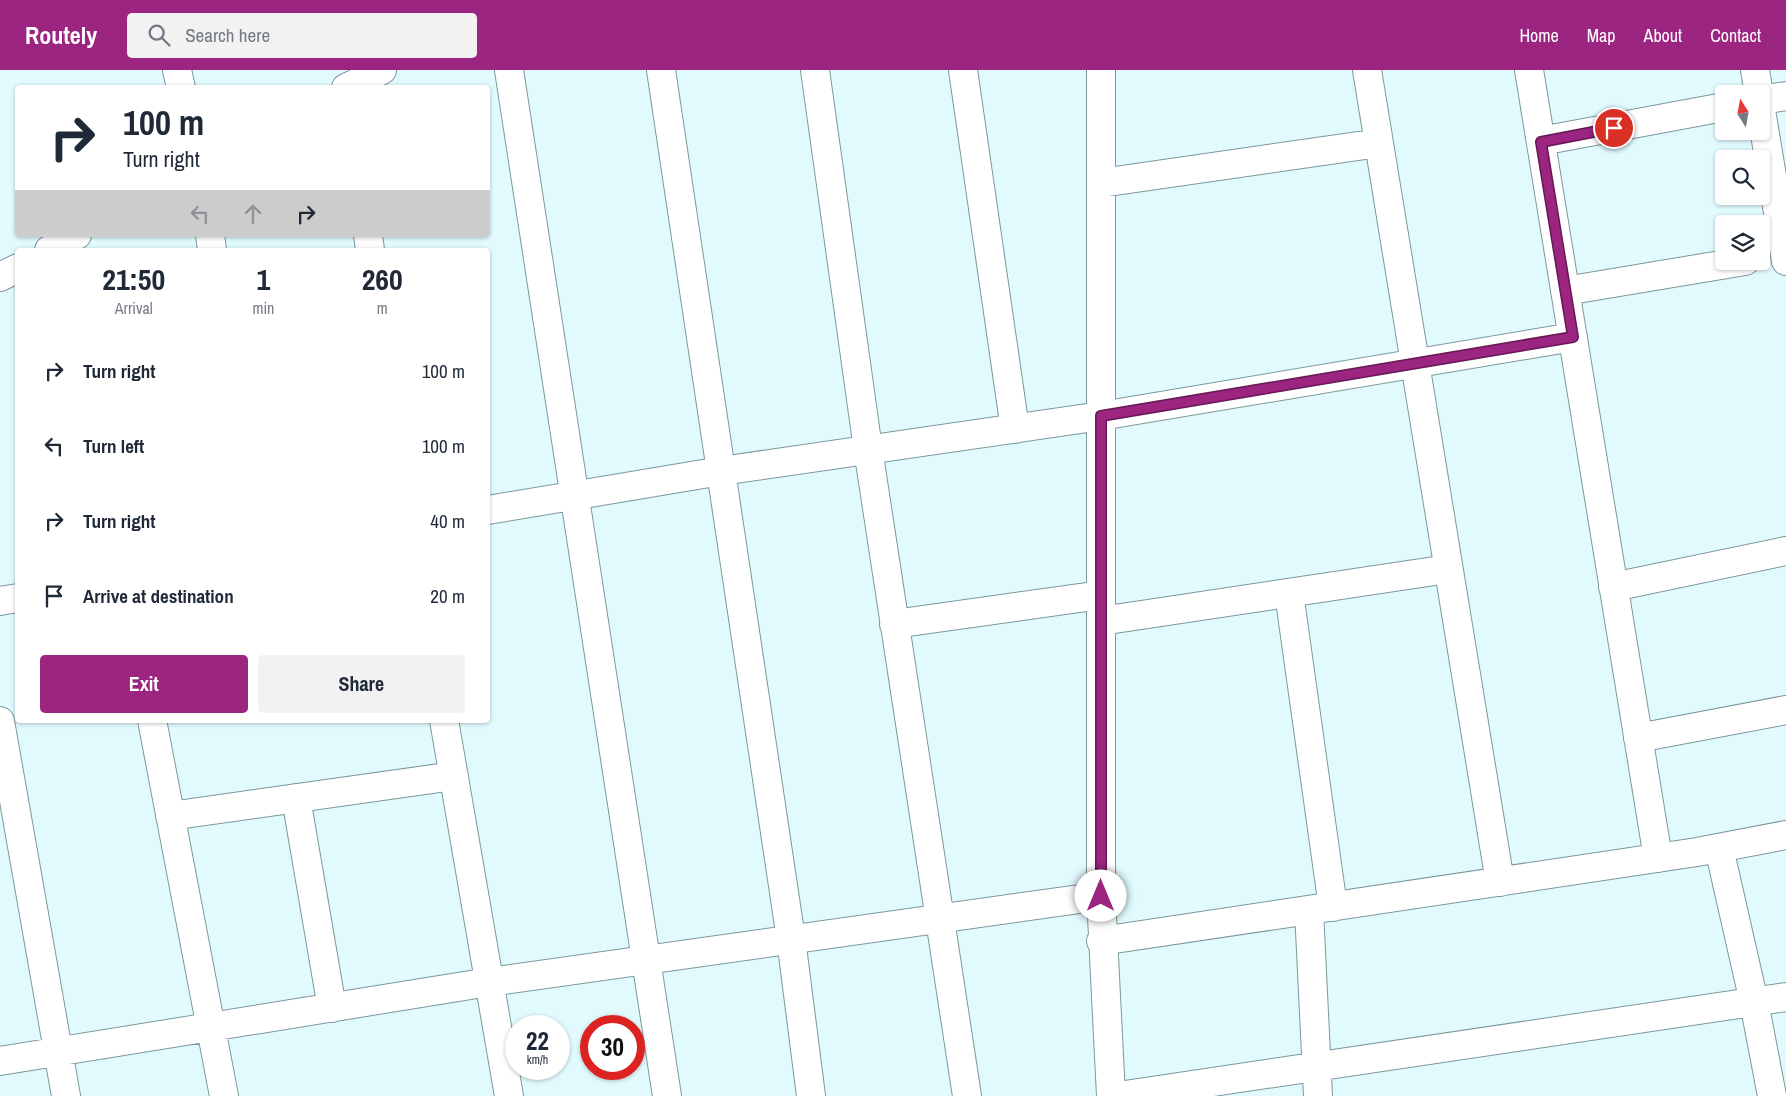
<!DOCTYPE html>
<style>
body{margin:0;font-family:"Archivo Narrow",sans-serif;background:#f2f2f3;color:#1f2937;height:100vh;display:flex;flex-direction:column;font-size:19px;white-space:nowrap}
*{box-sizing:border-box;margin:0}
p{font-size:16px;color:#747a83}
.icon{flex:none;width:28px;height:28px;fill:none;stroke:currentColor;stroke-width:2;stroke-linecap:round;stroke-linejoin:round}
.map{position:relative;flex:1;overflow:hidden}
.side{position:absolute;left:15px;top:178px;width:475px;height:475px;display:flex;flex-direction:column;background:#fff;border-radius:5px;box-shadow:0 1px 4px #0004}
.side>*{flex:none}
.hud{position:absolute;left:15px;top:15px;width:475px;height:152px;border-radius:5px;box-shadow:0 1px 4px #0004;background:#fff;color:#1f2937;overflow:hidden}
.needle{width:32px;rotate:349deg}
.controls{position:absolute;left:1715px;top:15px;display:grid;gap:10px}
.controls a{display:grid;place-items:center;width:55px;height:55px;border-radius:5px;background:#fff;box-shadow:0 1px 4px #0004;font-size:25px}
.speed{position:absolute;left:505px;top:945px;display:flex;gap:10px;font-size:25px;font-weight:700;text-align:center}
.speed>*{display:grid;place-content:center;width:65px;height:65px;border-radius:50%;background:#fff;box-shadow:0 1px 4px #0004;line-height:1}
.speed small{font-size:12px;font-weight:400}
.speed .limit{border:8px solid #d22;background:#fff;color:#111}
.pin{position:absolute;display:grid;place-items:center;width:42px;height:42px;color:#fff;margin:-21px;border:2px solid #fff;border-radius:50%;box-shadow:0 1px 5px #0007}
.me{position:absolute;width:55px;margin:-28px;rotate:0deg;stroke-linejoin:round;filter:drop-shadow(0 0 4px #0008)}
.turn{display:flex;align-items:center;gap:18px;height:105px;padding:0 25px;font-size:22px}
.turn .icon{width:65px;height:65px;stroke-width:2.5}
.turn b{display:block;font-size:35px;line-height:42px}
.lanes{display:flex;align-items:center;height:48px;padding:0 25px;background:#0003;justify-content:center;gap:25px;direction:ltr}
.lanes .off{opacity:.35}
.eta{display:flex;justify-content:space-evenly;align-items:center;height:85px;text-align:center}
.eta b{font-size:30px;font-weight:800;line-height:35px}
.button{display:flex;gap:10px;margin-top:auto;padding:10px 25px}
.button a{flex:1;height:58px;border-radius:5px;background:#9b2580;color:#fff;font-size:20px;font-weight:800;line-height:58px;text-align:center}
.button a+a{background:#f2f2f3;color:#1f2937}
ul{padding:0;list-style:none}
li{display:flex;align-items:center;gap:15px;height:75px;padding:0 25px}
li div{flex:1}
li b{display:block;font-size:19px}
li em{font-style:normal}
header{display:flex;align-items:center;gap:30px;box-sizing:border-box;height:70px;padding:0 25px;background:#9b2580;color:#fff}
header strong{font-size:24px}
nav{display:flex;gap:28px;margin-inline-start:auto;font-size:18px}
.search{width:350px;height:45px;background:#f2f2f3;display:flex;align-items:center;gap:12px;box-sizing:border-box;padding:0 18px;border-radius:5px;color:#747a83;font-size:19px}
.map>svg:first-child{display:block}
</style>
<header>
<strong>Routely</strong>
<div class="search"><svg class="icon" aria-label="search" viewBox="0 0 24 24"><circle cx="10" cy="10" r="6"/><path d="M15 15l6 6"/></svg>Search here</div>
<nav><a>Home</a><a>Map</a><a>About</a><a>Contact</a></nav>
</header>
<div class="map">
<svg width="1786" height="1026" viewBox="0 0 1786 1026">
<rect width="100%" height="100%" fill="#e1fafe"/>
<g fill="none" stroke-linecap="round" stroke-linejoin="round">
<g stroke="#7c989d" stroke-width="30">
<path id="minor" d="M 177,0 L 181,18
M 509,0 L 667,1026
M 661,0 L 791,869 L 811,1026
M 815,0 L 868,379 L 967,1026
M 963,0 L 1015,359
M 1101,0 L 1101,826 L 1111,1026
M 1367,0 L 1500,812
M 1529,0 L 1658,788
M 1755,0 L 1759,24
M 346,18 L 382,0
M 1761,30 L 1786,26
M 1761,40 L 1786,191
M 1541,71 L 1724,37
M 1101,113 L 1379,73
M 210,165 L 212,180
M 368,165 L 370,180
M 49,180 L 77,165
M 0,207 L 18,198
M 1565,221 L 1745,191
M 488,440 L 721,401 L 1101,346 L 1573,267
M 1613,517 L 1786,481
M 1289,523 L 1333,837
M 0,531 L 18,528
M 1101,551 L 1448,499
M 894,554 L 1101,525
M 152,650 L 224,1026
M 444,650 L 509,1026
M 0,651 L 66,1026
M 1638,668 L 1786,640
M 296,728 L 332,938
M 170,746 L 454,706
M 1719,778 L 1754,932 L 1772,1026
M 1309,840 L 1318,1026
M 1101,871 L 1697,782 L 1786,765
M 0,991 L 489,912 L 1101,826
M 1118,1026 L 1786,927"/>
</g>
<use href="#minor" stroke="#fff" stroke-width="28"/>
</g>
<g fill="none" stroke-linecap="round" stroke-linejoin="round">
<g stroke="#651853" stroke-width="12">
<path id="route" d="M 1101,826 L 1101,346 L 1573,267 L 1541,72 L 1614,58"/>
</g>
<use href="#route" stroke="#9b2580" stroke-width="9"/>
</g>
</svg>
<div class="controls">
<a><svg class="needle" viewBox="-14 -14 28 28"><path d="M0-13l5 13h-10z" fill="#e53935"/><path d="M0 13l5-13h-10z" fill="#747a83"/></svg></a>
<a><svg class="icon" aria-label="search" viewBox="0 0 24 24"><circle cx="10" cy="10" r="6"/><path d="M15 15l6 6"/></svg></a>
<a><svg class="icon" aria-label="layers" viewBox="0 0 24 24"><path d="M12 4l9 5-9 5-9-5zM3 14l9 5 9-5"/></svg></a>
</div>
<div class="speed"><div>22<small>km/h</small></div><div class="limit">30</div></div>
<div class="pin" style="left:1614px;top:58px;background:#d93025"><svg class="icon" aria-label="arrive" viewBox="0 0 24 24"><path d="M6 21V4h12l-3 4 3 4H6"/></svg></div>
<svg class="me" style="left:1101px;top:826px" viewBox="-20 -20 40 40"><circle r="19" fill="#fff"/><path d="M0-13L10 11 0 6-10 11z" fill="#9b2580"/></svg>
<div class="hud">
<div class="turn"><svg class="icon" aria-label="right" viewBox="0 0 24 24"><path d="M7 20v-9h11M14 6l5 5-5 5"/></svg><div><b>100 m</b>Turn right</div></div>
<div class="lanes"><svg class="icon off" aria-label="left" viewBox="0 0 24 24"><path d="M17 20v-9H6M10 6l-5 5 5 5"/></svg><svg class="icon off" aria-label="ahead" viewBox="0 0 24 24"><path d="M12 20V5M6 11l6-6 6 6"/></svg><svg class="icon" aria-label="right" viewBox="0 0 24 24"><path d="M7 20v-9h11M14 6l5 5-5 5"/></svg></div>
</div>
<section class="side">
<div class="eta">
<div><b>21:50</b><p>Arrival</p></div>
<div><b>1</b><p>min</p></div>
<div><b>260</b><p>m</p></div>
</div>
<ul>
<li><svg class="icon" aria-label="right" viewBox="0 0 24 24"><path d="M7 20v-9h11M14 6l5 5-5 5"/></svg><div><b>Turn right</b></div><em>100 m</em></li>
<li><svg class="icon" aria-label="left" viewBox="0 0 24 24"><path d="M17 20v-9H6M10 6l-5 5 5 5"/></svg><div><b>Turn left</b></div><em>100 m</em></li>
<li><svg class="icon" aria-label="right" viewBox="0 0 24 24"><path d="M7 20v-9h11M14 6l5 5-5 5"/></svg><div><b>Turn right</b></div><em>40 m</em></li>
<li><svg class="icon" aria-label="arrive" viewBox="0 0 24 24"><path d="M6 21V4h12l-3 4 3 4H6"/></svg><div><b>Arrive at destination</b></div><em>20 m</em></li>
</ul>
<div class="button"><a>Exit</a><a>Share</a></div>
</section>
</div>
